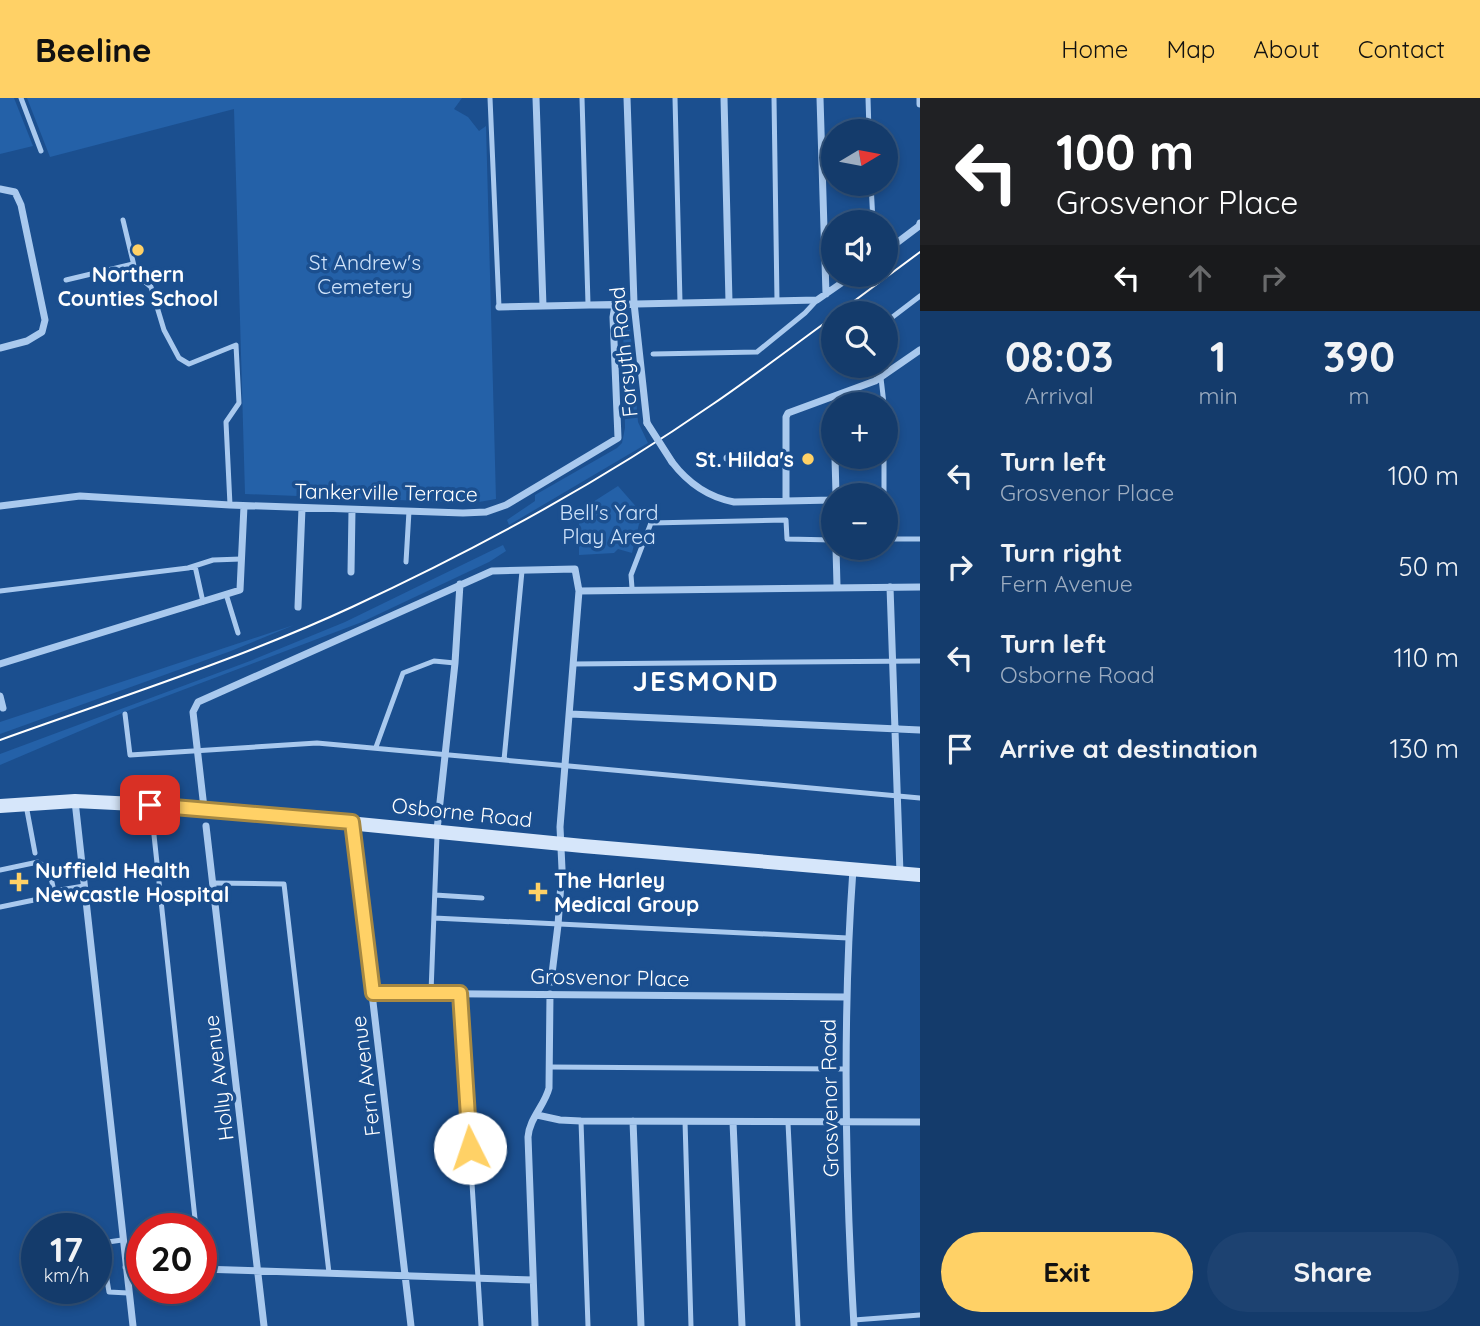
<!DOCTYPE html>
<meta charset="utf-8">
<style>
body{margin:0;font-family:Quicksand,sans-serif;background:#1d4271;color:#f1f3f6;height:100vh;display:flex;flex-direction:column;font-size:26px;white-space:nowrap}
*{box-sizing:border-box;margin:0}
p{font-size:23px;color:#9dadc1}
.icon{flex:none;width:38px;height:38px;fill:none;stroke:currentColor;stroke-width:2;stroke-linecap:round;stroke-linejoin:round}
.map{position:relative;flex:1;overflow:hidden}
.side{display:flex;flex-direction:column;background:#143b6b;width:560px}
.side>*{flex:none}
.top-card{background:#202124;color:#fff;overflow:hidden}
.needle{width:46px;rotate:80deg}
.fabs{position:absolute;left:821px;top:21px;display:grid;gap:14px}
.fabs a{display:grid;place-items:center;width:77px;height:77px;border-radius:50%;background:#143b6b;box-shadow:0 4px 10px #0003,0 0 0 2px #33557e;font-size:35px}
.speed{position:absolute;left:21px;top:1115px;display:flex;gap:14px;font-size:35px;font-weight:700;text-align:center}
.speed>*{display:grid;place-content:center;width:91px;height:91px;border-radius:50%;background:#143b6b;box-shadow:0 4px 10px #0003,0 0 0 2px #33557e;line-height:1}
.speed small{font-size:18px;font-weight:400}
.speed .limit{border:10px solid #d22;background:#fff;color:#111}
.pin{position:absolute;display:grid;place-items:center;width:60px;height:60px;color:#fff;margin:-30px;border-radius:14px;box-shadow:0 4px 10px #0006}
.me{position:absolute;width:77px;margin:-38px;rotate:356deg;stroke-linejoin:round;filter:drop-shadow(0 0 5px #0008)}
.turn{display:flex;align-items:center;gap:24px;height:147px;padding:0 21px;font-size:32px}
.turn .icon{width:91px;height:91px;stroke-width:2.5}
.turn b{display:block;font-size:49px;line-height:60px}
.lanes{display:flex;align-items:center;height:66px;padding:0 21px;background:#0003;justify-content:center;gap:35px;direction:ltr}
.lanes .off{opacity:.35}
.eta{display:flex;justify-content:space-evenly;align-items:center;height:119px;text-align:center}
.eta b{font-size:42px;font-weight:800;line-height:49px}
.cta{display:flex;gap:14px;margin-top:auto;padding:14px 21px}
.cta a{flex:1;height:80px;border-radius:42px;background:#ffd166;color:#111;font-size:28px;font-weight:800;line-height:80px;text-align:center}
.cta a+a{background:#1d4271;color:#f1f3f6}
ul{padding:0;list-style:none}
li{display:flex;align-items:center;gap:21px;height:91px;padding:0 21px}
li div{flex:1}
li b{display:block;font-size:26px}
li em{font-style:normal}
header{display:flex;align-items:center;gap:42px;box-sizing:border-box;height:98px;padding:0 35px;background:#ffd166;color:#111}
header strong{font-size:33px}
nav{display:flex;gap:38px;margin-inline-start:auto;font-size:24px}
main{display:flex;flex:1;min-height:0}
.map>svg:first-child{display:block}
</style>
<header>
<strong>Beeline</strong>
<nav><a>Home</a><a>Map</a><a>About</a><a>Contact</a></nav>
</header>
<main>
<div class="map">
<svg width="920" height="1228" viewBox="0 0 920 1228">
<rect width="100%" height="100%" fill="#1b4f8f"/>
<path fill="#2461a8" d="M 0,0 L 14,0 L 33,48 L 0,56 Z
M 27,0 L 462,0 L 454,11 L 468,19 L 479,33 L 486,28 L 496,401 L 473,405 L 245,396 L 234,11 L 50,59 Z
M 629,217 L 638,324 L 648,345 L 509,427 L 507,422 L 535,403 L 535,397 L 617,350 L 622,345 L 625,330 L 623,223 Z
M 618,388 L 646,420 L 639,426 L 632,455 L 618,451 L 614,455 L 579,457 L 579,413 Z
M 503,447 L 506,453 L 489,464 L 362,524 L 127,613 L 0,667 L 0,656 L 250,563 L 345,524 Z
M 294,527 L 231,553 L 0,636 L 0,624 Z"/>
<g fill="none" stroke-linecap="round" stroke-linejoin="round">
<path stroke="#a9c9ee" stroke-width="5" d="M 21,0 L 41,53
M 490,0 L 499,209
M 582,0 L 588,206
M 675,0 L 680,204
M 774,0 L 777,203
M 868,0 L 869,33
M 871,86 L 873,124
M 123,122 L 136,176 L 151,189 L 164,232 L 179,260 L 189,266 L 236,247 L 239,305 L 226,324 L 230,407
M 66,182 L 133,166
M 886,224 L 920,198
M 653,256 L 757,254 L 805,215 L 817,202
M 881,280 L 884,306
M 884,359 L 884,397
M 886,441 L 920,441
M 406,464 L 409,413
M 195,468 L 203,504
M 632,490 L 631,477 L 651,425 L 786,422 L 787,441 L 833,442
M 0,493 L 188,470 L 213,462 L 241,461
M 226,496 L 238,535
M 573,566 L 920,563
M 125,616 L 130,657 L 317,645 L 920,700
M 376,649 L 403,575 L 434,563 L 455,565
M 504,662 L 522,473
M 26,707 L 35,755
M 151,709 L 196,1130
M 0,772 L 38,764 L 49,771 L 54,793 L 34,802 L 0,809
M 212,785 L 284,786 L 329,1175
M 54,793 L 84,788
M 435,797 L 482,800
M 434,820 L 848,840
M 431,894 L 437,737
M 460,895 L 481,1228
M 550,969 L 844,971
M 581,1023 L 588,1228
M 685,1023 L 691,1228
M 788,1025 L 798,1228
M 96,1133 L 99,1133 L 109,1194 L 128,1195
M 36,1140 L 37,1140
M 101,1145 L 122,1142
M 854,1222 L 920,1217"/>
<path stroke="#a9c9ee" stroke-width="7" d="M 536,0 L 543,208
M 627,0 L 634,205 L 647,325
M 724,0 L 729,204
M 820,0 L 826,196
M 920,0 L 920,6
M 0,91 L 15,94 L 21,107 L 45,222 L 42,234 L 27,243 L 0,250
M 886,153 L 919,128 L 920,125
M 499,209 L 817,202 L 853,177
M 835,359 L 836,397
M 727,360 L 786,360
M 672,364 C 688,385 707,399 734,404 L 833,402
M 786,403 L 786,319 L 788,315 L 875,283 L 920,252
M 0,408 L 80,398 L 230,407 L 463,415 L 486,414 L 506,407 L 618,340 L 613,219 L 615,207
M 836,450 L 837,488
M 351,474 L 352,412
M 890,489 L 900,775
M 579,493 L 920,489
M 298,509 L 302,410
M 0,566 L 240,492 L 244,408
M 0,598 L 3,610
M 570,616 L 920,632
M 75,703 L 133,1228
M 204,710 L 193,614 L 198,604 L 492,473 L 575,471 L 579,493 L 560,729 L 562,771 L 558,827 L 551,884
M 352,725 L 411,1228
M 206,728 L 264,1228
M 437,732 L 455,565 L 460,486
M 853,771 C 842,924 845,1076 854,1228
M 373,895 L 846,899
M 537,1017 L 560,1022 L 581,1023 L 920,1024
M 633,1023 L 641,1228
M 733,1024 L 742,1228
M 126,1169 L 142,1169
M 201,1171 L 533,1182
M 535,1228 L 528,1039 C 529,1021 545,1007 549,990 L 550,896"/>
<path stroke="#d6e6fa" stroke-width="14" d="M 0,708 L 75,703 L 175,708 L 583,748 L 920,777"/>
<path stroke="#fff" stroke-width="2" d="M 838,215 L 920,154
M 0,642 C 117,600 240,561 352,509 C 477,451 599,385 713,306 C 754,278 793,248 833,219"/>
<path stroke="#a9c9ee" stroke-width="7" d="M 647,325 L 672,364"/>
</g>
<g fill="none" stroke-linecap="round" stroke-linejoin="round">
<g stroke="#a68842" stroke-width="18">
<path id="route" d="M 150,707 L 352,724 L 373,895 L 460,895 L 470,1050"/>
</g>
<use href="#route" stroke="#ffd166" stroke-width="12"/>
</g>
<g fill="#ffd166" stroke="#1b4f8f" stroke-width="2.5">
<circle cx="138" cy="152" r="7"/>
<circle cx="808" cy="361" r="7"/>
<path d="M15.5 773.5h7v7h7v7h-7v7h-7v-7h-7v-7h7z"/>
<path d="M534.5 783.5h7v7h7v7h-7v7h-7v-7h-7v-7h7z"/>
</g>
<g text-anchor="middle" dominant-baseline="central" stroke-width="7" stroke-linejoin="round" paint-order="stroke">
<g font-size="21" fill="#cfe3fa" stroke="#1b4f8f">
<text x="365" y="164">St Andrew's<tspan x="365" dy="24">Cemetery</tspan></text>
<text x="609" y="414">Bell's Yard<tspan x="609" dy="24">Play Area</tspan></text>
</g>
<g font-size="21" font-weight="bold" fill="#fff" stroke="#1b4f8f" text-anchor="start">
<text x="138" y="176" text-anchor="middle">Northern<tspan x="138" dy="24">Counties School</tspan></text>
<text x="794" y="361" text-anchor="end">St. Hilda's</text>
<text x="35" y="772">Nuffield Health<tspan x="35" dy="24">Newcastle Hospital</tspan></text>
<text x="554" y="782">The Harley<tspan x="554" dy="24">Medical Group</tspan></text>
</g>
<g font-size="21" fill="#fff" stroke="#1b4f8f">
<text transform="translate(623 254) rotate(-96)">Forsyth Road</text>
<text transform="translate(386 394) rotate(1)">Tankerville Terrace</text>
<text transform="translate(462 714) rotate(6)">Osborne Road</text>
<text transform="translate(610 879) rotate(1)">Grosvenor Place</text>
<text transform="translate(365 978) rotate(-97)">Fern Avenue</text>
<text transform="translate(218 980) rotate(-97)">Holly Avenue</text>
<text transform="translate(829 1000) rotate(-91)">Grosvenor Road</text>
</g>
<g font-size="28" font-weight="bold" letter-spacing="2" fill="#fff" stroke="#1b4f8f">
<text x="706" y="582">JESMOND</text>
</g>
</g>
</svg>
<div class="fabs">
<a><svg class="needle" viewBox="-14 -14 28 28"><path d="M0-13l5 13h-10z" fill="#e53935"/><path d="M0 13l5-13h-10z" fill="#9dadc1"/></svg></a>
<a><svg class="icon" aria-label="sound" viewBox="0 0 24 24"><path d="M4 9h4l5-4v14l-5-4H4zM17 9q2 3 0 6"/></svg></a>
<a><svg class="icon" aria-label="search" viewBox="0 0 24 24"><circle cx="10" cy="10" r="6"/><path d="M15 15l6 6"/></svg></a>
<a>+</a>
<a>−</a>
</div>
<div class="speed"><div>17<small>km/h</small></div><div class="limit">20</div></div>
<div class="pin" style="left:150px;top:707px;background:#d93025"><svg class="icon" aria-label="arrive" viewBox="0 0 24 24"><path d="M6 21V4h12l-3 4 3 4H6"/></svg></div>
<svg class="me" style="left:470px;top:1050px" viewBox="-20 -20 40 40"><circle r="19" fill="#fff"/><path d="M0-13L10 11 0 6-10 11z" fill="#ffd166"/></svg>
</div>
<section class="side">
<div class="top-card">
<div class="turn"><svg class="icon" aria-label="left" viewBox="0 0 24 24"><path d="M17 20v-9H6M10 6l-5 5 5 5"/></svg><div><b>100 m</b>Grosvenor Place</div></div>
<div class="lanes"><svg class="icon" aria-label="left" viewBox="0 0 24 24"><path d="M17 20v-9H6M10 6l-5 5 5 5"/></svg><svg class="icon off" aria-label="ahead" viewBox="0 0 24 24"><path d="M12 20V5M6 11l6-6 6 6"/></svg><svg class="icon off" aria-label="right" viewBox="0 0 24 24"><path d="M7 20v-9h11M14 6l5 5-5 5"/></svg></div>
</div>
<div class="eta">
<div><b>08:03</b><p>Arrival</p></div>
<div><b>1</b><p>min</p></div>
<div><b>390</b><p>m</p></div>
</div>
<ul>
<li><svg class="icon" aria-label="left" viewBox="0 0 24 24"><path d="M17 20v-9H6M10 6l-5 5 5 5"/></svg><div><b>Turn left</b><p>Grosvenor Place</p></div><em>100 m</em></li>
<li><svg class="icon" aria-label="right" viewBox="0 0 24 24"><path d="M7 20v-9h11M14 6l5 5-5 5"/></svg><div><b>Turn right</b><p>Fern Avenue</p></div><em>50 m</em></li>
<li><svg class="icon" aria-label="left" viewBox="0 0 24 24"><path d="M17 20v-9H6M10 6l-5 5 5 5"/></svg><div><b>Turn left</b><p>Osborne Road</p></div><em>110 m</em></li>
<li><svg class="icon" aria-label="arrive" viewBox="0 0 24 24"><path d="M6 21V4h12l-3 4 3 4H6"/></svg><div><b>Arrive at destination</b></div><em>130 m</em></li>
</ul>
<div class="cta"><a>Exit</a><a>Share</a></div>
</section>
</main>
